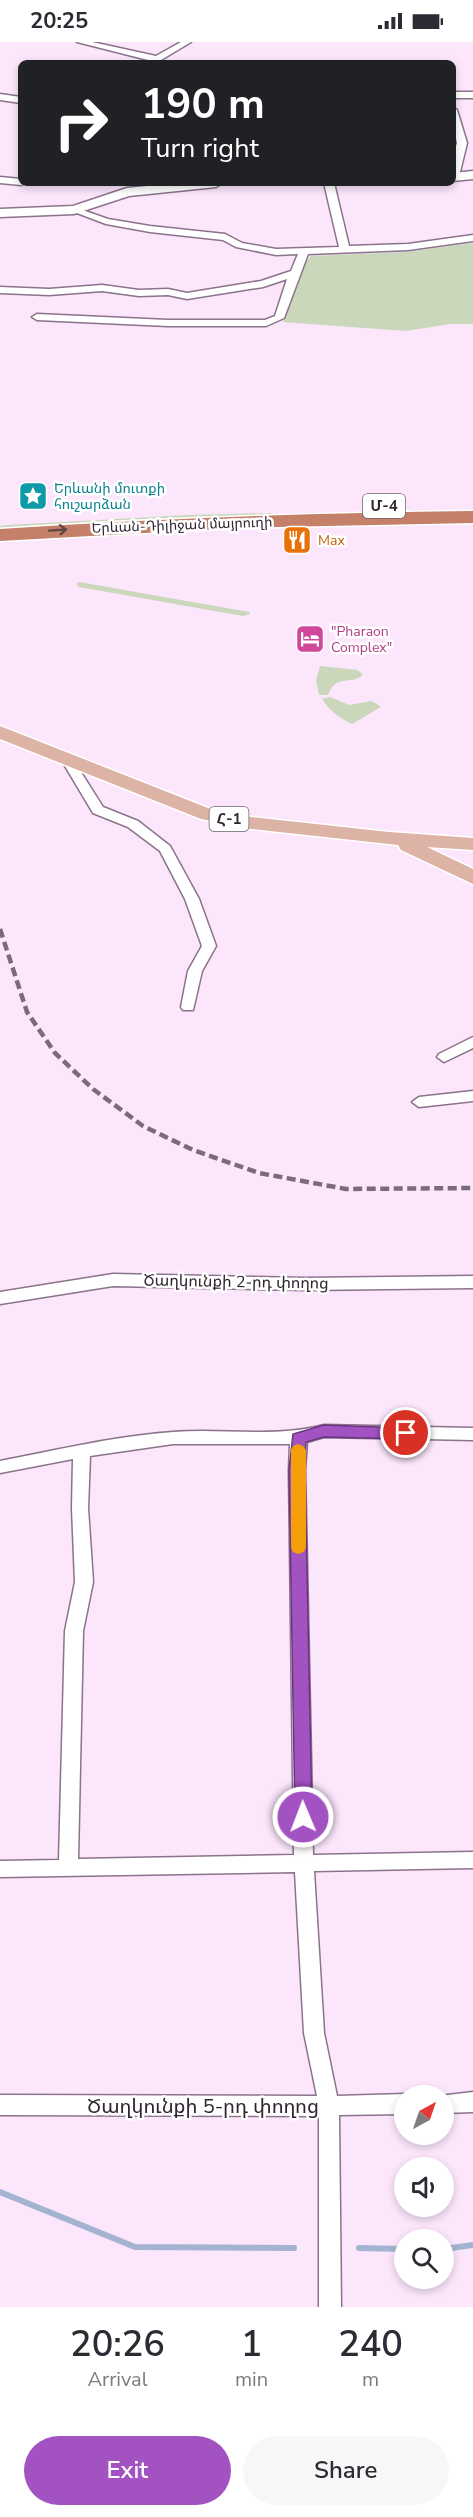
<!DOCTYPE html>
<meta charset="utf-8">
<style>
body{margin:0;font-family:"Nunito Sans","Noto Sans Armenian",sans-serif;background:#f7f7f7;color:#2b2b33;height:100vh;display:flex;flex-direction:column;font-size:22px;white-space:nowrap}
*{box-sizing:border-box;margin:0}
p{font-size:20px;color:#7c7c81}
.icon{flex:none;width:33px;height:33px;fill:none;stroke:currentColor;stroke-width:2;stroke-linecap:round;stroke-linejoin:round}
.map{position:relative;height:2265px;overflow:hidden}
.sheet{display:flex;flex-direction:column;background:#fff;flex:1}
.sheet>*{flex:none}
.guide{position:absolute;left:18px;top:18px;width:438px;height:126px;border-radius:9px;box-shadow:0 3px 9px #0003;background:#202124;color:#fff;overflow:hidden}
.needle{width:39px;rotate:40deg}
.controls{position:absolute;left:394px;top:2043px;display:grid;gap:12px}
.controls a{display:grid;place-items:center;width:60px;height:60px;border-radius:50%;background:#fff;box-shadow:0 3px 9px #0003;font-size:30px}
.pin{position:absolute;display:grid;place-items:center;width:51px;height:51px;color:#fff;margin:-26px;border:3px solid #fff;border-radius:50%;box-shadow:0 2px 6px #0007}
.me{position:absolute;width:66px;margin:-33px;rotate:359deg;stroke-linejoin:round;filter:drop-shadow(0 0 4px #0008)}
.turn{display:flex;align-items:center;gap:21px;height:126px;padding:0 24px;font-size:27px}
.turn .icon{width:78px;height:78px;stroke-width:2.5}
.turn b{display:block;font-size:42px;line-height:51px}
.eta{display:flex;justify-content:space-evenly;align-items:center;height:102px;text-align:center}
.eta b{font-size:36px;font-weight:600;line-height:42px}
.action{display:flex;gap:12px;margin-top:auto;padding:12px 24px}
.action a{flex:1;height:69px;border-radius:36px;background:#a352c2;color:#fff;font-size:24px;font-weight:600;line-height:69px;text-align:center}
.action a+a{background:#f7f7f7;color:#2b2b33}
.status{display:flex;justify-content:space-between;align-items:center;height:42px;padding:0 30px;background:#fff;direction:ltr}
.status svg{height:16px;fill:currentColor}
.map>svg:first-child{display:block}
</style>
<div class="status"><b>20:25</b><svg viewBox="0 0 49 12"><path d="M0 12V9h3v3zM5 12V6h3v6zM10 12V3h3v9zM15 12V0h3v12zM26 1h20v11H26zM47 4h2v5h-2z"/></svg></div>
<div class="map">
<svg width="473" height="2265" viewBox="0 0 473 2265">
<rect width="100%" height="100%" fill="#fbe6fc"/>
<path fill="#cbd7ba" d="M 473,201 L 473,282 L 450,282 L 406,289 L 283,280 L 301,226 L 311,214 L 405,210 Z
M 271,471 L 271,475 L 0,488 L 0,484 L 8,483 L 187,473 Z
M 79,540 L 249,570 L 250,572 L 243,574 L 79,545 L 76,542 Z
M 320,624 L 358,628 L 363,633 C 350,644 336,631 328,653 L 319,653 L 316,638 Z
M 330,655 L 349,663 L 372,659 L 381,665 L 352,682 C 339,676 330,669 322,657 Z"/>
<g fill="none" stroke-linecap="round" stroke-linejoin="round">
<path stroke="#a4b4d0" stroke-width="6" d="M 0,2150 L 135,2205 L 294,2206
M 359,2206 L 405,2207
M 444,2207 L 473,2203"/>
<g stroke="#8a738b" stroke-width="3">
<path id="street" d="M 77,0 L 92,0 L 156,14 L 181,0 L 191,0 L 161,18 L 160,21 L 152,21 L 152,19 Z
M 453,50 L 473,50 L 473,56 L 453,56 Z
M 0,52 L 21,55 L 21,61 L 0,58 Z
M 453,65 L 457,68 L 467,101 L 459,134 L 454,137 L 453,113 L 457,101 L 453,84 Z
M 0,135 L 21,137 L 21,141 L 25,141 L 21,143 L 0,141 Z
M 324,141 L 334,141 L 349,204 L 408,202 L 473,193 L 473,199 L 408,208 L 308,212 L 284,276 L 266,284 L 168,284 L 37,278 L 32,275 L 37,272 L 168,278 L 265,278 L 275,274 L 287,237 L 263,245 L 187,257 L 168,253 L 139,254 L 102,249 L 49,253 L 0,251 L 0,245 L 49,247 L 102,243 L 139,248 L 168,247 L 187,251 L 261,239 L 291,229 L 298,212 L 276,213 L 236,205 L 223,198 L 150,190 L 106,182 L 69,168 L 74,165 L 108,177 L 150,184 L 225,192 L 242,201 L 276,207 L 339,205 Z
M 68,715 L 72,716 L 103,765 L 138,779 L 170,804 L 199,857 L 216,904 L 202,929 L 193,968 L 183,968 L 181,965 L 188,929 L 202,904 L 185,857 L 160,809 L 128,785 L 93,771 L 62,719 Z
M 473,995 L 473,1006 L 444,1020 L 437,1015 L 439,1012 Z
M 473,1049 L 473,1059 L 419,1065 L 412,1060 L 419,1055 Z
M 113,1232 L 305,1236 L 473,1234 L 473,1246 L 305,1248 L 113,1244 L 0,1262 L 0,1250 Z
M 324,1383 L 473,1386 L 473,1398 L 324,1395 L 307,1400 L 305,1428 L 313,1813 L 473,1810 L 473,1826 L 314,1829 L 324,1991 L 337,2054 L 405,2052 L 408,2054 L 405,2054 L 405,2072 L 339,2073 L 341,2265 L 319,2265 L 319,2074 L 0,2073 L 0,2053 L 317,2054 L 304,1991 L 295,1830 L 0,1835 L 0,1819 L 59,1818 L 65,1589 L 75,1540 L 72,1466 L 73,1417 L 0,1431 L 0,1419 C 57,1408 115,1394 173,1390 C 223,1386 275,1396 324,1383 ZM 173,1402 L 290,1402 L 289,1428 L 294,1813 L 78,1817 L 83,1589 L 93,1540 L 88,1466 L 90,1414 Z
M 473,2050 L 473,2070 L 444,2071 L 444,2054 L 439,2054 Z"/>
</g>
<g stroke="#8a738b" stroke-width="3">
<path id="secondary" d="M 473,129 L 473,137 L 453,139 L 453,131 Z
M 177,141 L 222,141 L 216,145 L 129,154 L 74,172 L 0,175 L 0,167 L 73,164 L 127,146 Z"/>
</g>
<g stroke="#fff" stroke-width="3">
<path id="primary" d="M 0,684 L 213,768 L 251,775 L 389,790 L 473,796 L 473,808 L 427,805 L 473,827 L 473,842 L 401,808 L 398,803 L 251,787 L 201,777 L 0,697 Z"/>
</g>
<g stroke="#fff" stroke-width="3">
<path id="highway" d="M 473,469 L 473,481 L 236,486 L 0,499 L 0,487 C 158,476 315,471 473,469 Z"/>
</g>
<use href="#street" fill="#fff" fill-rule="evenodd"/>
<use href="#secondary" fill="#fff" fill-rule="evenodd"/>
<use href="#primary" fill="#dcb3a5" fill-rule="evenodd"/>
<use href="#highway" fill="#c58069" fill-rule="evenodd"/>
<path stroke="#796b79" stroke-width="4.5" stroke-dasharray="9 4.5" stroke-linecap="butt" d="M 0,887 L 27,970 L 55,1011 L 93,1047 L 143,1084 L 193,1108 L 259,1131 L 346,1147 L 473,1146"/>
</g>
<defs><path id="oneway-shaft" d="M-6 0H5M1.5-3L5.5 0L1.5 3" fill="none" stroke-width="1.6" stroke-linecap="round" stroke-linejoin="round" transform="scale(1.5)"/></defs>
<use stroke="#644644" href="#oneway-shaft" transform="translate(58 488) rotate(-4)"/>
<path fill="#a352c2" stroke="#6a357e" stroke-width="1.5" d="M 324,1383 L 406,1386 L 412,1387 L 414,1391 L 412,1395 L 406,1397 L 324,1395 L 306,1400 L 305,1428 L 312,1775 L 309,1780 L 303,1782 L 297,1780 L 295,1775 L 289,1428 L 293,1392 Z"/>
<path fill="#f59e0b" d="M 298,1402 L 303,1404 L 306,1408 L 306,1505 L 304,1510 L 298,1512 L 293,1510 L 291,1505 L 291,1408 L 293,1404 Z"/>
<defs>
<g id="sight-square" transform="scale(1.5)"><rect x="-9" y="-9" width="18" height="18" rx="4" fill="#0f9aa8" stroke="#fff"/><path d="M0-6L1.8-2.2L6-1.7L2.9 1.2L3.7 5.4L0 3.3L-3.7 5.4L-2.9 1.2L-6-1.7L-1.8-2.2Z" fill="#fff"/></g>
<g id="restaurant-square" transform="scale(1.5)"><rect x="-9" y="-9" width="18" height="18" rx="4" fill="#e8710a" stroke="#fff"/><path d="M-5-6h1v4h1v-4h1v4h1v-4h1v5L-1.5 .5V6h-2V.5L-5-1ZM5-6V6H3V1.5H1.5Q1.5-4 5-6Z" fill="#fff"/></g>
<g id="hotel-square" transform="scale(1.5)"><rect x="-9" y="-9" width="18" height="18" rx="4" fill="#d1479c" stroke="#fff"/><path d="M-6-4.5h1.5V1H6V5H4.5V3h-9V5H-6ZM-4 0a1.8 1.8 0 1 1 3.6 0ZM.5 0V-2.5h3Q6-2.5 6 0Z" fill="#fff"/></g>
</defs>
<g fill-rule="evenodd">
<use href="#sight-square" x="33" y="454"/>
<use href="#restaurant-square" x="297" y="498"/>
<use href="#hotel-square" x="310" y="597"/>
</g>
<g text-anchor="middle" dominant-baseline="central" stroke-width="5" stroke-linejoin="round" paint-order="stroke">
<g font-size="14" fill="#0d838f" stroke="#fff" text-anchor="start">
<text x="54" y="446">Երևանի մուտքի<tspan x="54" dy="16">հուշարձան</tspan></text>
</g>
<g font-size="14" fill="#302630" stroke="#fff">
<text transform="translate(182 483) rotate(-2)">Երևան-Դիլիջան մայրուղի</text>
</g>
<g font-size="14" fill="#c56008" stroke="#fff" text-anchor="start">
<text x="318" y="498">Max</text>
</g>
<g font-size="14" fill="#b23c85" stroke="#fff" text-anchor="start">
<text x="331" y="589">"Pharaon<tspan x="331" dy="16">Complex"</tspan></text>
</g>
<g fill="#fff" stroke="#6e676e" stroke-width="1.5">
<rect x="363" y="452" width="42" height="24" rx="4.5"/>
<rect x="209.5" y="765" width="39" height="24" rx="4.5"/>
</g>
<g font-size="15" font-weight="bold" fill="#302630">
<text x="384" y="464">Մ-4</text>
<text x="229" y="777">Հ-1</text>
</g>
<g font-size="16" fill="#302630" stroke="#fff">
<text transform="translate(236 1240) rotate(1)">Ծաղկունքի 2-րդ փողոց</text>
</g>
<g font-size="20" fill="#302630" stroke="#fff">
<text x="203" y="2064">Ծաղկունքի 5-րդ փողոց</text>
</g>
</g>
</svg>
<div class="controls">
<a><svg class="needle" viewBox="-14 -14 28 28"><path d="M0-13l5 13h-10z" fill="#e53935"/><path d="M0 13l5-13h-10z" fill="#7c7c81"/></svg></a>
<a><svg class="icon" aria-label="sound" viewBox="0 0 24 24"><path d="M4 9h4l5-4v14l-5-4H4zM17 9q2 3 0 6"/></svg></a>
<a><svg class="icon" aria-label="search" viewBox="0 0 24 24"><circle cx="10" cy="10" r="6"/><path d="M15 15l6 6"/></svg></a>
</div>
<div class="pin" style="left:406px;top:1391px;background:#d93025"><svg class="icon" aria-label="arrive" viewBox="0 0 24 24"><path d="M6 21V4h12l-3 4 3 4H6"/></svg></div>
<svg class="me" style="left:303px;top:1775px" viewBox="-20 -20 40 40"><circle r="17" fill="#a352c2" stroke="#fff" stroke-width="3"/><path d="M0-11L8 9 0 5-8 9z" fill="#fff"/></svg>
<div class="guide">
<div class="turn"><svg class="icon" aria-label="right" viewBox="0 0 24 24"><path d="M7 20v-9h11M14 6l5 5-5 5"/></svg><div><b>190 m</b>Turn right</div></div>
</div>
</div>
<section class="sheet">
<div class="eta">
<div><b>20:26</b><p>Arrival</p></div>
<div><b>1</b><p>min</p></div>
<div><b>240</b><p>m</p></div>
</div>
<div class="action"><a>Exit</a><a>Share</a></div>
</section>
